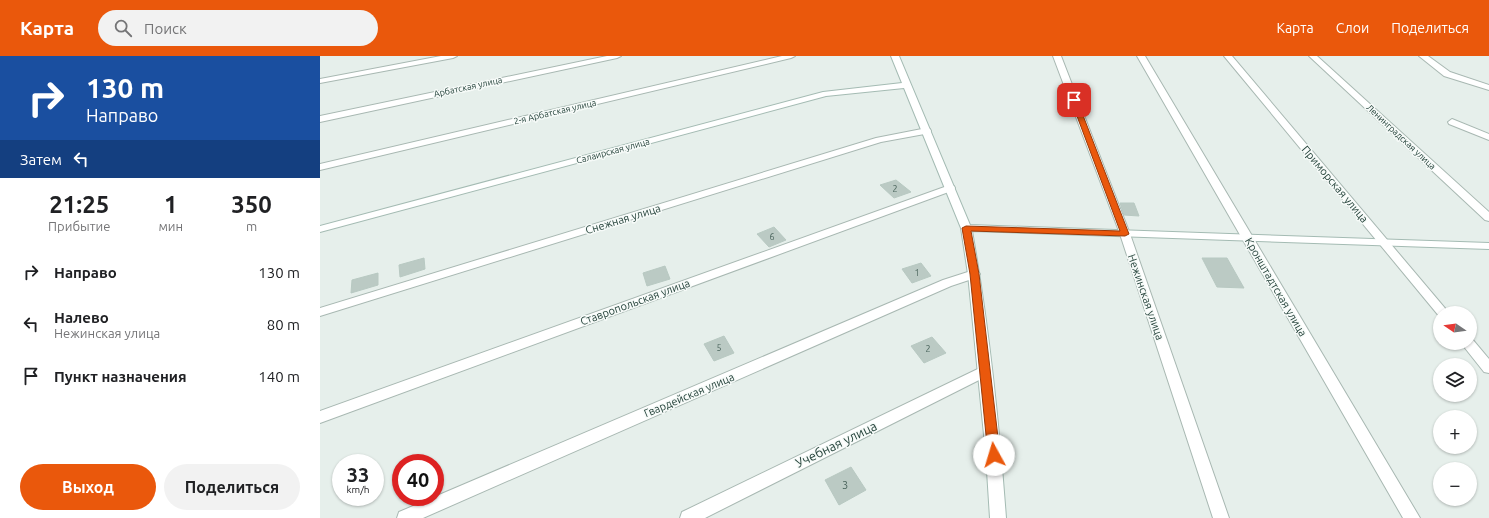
<!DOCTYPE html>
<html lang="ru">
<meta charset="utf-8">
<style>
body{margin:0;font-family:Ubuntu,sans-serif;background:#f2f2f2;color:#202124;height:100vh;display:flex;flex-direction:column;font-size:15px;white-space:nowrap}
*{box-sizing:border-box;margin:0}
p{font-size:13px;color:#757577}
.icon{flex:none;width:22px;height:22px;fill:none;stroke:currentColor;stroke-width:2;stroke-linecap:round;stroke-linejoin:round}
.map{position:relative;flex:1;overflow:hidden}
.drawer{display:flex;flex-direction:column;background:#fff;width:320px}
.drawer>*{flex:none}
.guide{background:#1a4fa0;color:#fff;overflow:hidden}
.needle{width:26px;rotate:283deg}
.controls{position:absolute;left:1113px;top:250px;display:grid;gap:8px}
.controls a{display:grid;place-items:center;width:44px;height:44px;border-radius:50%;background:#fff;box-shadow:0 1px 3px #0004;font-size:20px}
.speed{position:absolute;left:12px;top:398px;display:flex;gap:8px;font-size:20px;font-weight:700;text-align:center}
.speed>*{display:grid;place-content:center;width:52px;height:52px;border-radius:50%;background:#fff;box-shadow:0 1px 3px #0004;line-height:1}
.speed small{font-size:10px;font-weight:400}
.speed .limit{border:6px solid #d22;background:#fff;color:#111}
.pin{position:absolute;display:grid;place-items:center;width:34px;height:34px;color:#fff;margin:-17px;border-radius:8px;box-shadow:0 2px 6px #0006}
.me{position:absolute;width:44px;margin:-22px;rotate:354deg;stroke-linejoin:round;filter:drop-shadow(0 0 3px #0008)}
.turn{display:flex;align-items:center;gap:14px;height:84px;padding:0 20px;font-size:18px}
.turn .icon{width:52px;height:52px;stroke-width:2.5}
.turn b{display:block;font-size:28px;line-height:34px}
.then{display:flex;align-items:center;height:38px;padding:0 20px;background:#0003;gap:8px;font-size:15px}
.eta{display:flex;justify-content:space-evenly;align-items:center;height:68px;text-align:center}
.eta b{font-size:24px;font-weight:600;line-height:28px}
.primary-button{display:flex;gap:8px;margin-top:auto;padding:8px 20px}
.primary-button a{flex:1;height:46px;border-radius:24px;background:#ea580c;color:#fff;font-size:16px;font-weight:600;line-height:46px;text-align:center}
.primary-button a+a{background:#f2f2f2;color:#202124}
ul{padding:0;list-style:none}
li{display:flex;align-items:center;gap:12px;height:52px;padding:0 20px}
li div{flex:1}
li b{display:block;font-size:15px}
li em{font-style:normal}
header{display:flex;align-items:center;gap:24px;box-sizing:border-box;height:56px;padding:0 20px;background:#ea580c;color:#fff}
header strong{font-size:19px}
nav{display:flex;gap:22px;margin-inline-start:auto;font-size:14px}
.search{width:280px;height:36px;background:#f2f2f2;display:flex;align-items:center;gap:10px;box-sizing:border-box;padding:0 14px;border-radius:22px;color:#757577;font-size:15px}
main{display:flex;flex:1;min-height:0}
.map>svg:first-child{display:block}
</style>
<header>
<strong>Карта</strong>
<div class="search"><svg class="icon" aria-label="search" viewBox="0 0 24 24"><circle cx="10" cy="10" r="6"/><path d="M15 15l6 6"/></svg>Поиск</div>
<nav><a>Карта</a><a>Слои</a><a>Поделиться</a></nav>
</header>
<main>
<section class="drawer">
<div class="guide">
<div class="turn"><svg class="icon" aria-label="right" viewBox="0 0 24 24"><path d="M7 20v-9h11M14 6l5 5-5 5"/></svg><div><b>130 m</b>Направо</div></div>
<div class="then">Затем<svg class="icon" aria-label="left" viewBox="0 0 24 24"><path d="M17 20v-9H6M10 6l-5 5 5 5"/></svg></div>
</div>
<div class="eta">
<div><b>21:25</b><p>Прибытие</p></div>
<div><b>1</b><p>мин</p></div>
<div><b>350</b><p>m</p></div>
</div>
<ul>
<li><svg class="icon" aria-label="right" viewBox="0 0 24 24"><path d="M7 20v-9h11M14 6l5 5-5 5"/></svg><div><b>Направо</b></div><em>130 m</em></li>
<li><svg class="icon" aria-label="left" viewBox="0 0 24 24"><path d="M17 20v-9H6M10 6l-5 5 5 5"/></svg><div><b>Налево</b><p>Нежинская улица</p></div><em>80 m</em></li>
<li><svg class="icon" aria-label="arrive" viewBox="0 0 24 24"><path d="M6 21V4h12l-3 4 3 4H6"/></svg><div><b>Пункт назначения</b></div><em>140 m</em></li>
</ul>
<div class="primary-button"><a>Выход</a><a>Поделиться</a></div>
</section>
<div class="map">
<svg width="1169" height="462" viewBox="0 0 1169 462">
<rect width="100%" height="100%" fill="#e6efeb"/>
<path fill="#bbcac4" stroke="#b8c9c2" d="M 576,124 L 591,136 L 574,142 L 560,129 Z
M 800,147 L 814,147 L 819,160 L 804,159 Z
M 454,171 L 466,184 L 449,191 L 437,178 Z
M 104,202 L 105,213 L 80,221 L 79,209 Z
M 882,202 L 907,202 L 924,232 L 897,231 Z
M 601,207 L 611,220 L 592,227 L 582,213 Z
M 345,210 L 350,223 L 327,230 L 323,217 Z
M 58,217 L 58,229 L 31,237 L 32,224 Z
M 404,280 L 414,297 L 394,305 L 384,288 Z
M 612,281 L 626,297 L 604,307 L 591,290 Z
M 531,411 L 546,434 L 519,449 L 505,424 Z"/>
<g fill="none" stroke-linecap="round" stroke-linejoin="round">
<g stroke="#a8b8b2" stroke-width="2">
<path id="street" d="M 121,0 L 137,0 L 133,2 L 0,27 L 0,23 Z
M 287,0 L 301,0 L 297,2 L 0,66 L 0,60 Z
M 462,0 L 475,0 L 471,2 L 0,114 L 0,108 Z
M 733,0 L 741,0 L 810,178 L 909,462 L 893,462 L 800,178 Z
M 817,0 L 825,0 L 1100,462 L 1083,462 Z
M 904,0 L 912,0 L 1129,257 L 1120,257 L 1120,261 L 1119,260 Z
M 989,0 L 997,0 L 1169,156 L 1169,165 L 1165,164 Z
M 1099,0 L 1108,0 L 1130,16 L 1169,29 L 1169,34 L 1124,20 Z
M 1132,63 L 1169,78 L 1169,84 L 1129,68 L 1128,66 Z
M 607,72 L 610,73 L 611,75 L 610,77 L 561,86 L 0,260 L 0,252 L 556,82 Z
M 630,129 L 634,130 L 635,132 L 634,134 L 0,367 L 0,355 Z
M 654,214 L 658,215 L 660,218 L 658,221 L 631,230 L 103,462 L 77,462 L 79,456 L 623,224 Z
M 1150,283 L 1153,284 L 1169,303 L 1169,317 L 1164,316 L 1141,287 L 1150,287 Z
M 664,310 L 669,311 L 671,315 L 669,319 L 385,462 L 360,462 L 362,456 Z"/>
</g>
<g stroke="#a4bbb3" stroke-width="2">
<path id="secondary" d="M 571,0 L 579,0 L 650,169 L 1169,187 L 1169,193 L 652,175 C 669,270 679,366 686,462 L 670,462 L 666,399 L 648,218 L 641,172 L 584,32 L 506,40 L 0,176 L 0,170 L 503,36 L 582,27 Z"/>
</g>
<use href="#street" fill="#fff" fill-rule="evenodd"/>
<use href="#secondary" fill="#fff" fill-rule="evenodd"/>
</g>
<path fill="#ea580c" stroke="#983908" d="M 752,43 L 757,44 L 809,178 L 805,180 L 651,175 L 659,218 L 680,399 L 678,403 L 674,404 L 670,403 L 668,399 L 650,218 L 642,172 L 646,170 L 800,175 L 751,44 Z"/>
<g text-anchor="middle" dominant-baseline="central" stroke-width="3" stroke-linejoin="round" paint-order="stroke">
<g font-size="9" fill="#24423a" stroke="#f7fbf9">
<text transform="translate(148 31) rotate(-12)">Арбатская улица</text>
<text transform="translate(235 56) rotate(-13)">2-я Арбатская улица</text>
<text transform="translate(1081 81) rotate(43)">Ленинградская улица</text>
<text transform="translate(293 95) rotate(-15)">Салаирская улица</text>
</g>
<g font-size="9" fill="#4a645c">
<text x="575" y="133">2</text>
<text x="452" y="181">6</text>
<text x="597" y="217">1</text>
<text x="399" y="292">5</text>
<text x="608" y="293">2</text>
</g>
<g font-size="11" fill="#24423a" stroke="#f7fbf9">
<text transform="translate(1015 128) rotate(50)">Приморская улица</text>
<text transform="translate(303 163) rotate(-17)">Снежная улица</text>
<text transform="translate(956 231) rotate(60)">Кронштадтская улица</text>
<text transform="translate(826 241) rotate(71)">Нежинская улица</text>
<text transform="translate(315 246) rotate(-20)">Ставропольская улица</text>
<text transform="translate(369 339) rotate(-23)">Гвардейская улица</text>
</g>
<g font-size="11" fill="#4a645c">
<text x="525" y="429">3</text>
</g>
<g font-size="13" fill="#24423a" stroke="#f7fbf9">
<text transform="translate(516 388) rotate(-26)">Учебная улица</text>
</g>
</g>
</svg>
<div class="controls">
<a><svg class="needle" viewBox="-14 -14 28 28"><path d="M0-13l5 13h-10z" fill="#e53935"/><path d="M0 13l5-13h-10z" fill="#757577"/></svg></a>
<a><svg class="icon" aria-label="layers" viewBox="0 0 24 24"><path d="M12 4l9 5-9 5-9-5zM3 14l9 5 9-5"/></svg></a>
<a>+</a>
<a>−</a>
</div>
<div class="speed"><div>33<small>km/h</small></div><div class="limit">40</div></div>
<div class="pin" style="left:754px;top:44px;background:#d93025"><svg class="icon" aria-label="arrive" viewBox="0 0 24 24"><path d="M6 21V4h12l-3 4 3 4H6"/></svg></div>
<svg class="me" style="left:674px;top:399px" viewBox="-20 -20 40 40"><circle r="19" fill="#fff"/><path d="M0-13L10 11 0 6-10 11z" fill="#ea580c"/></svg>
</div>
</main>
